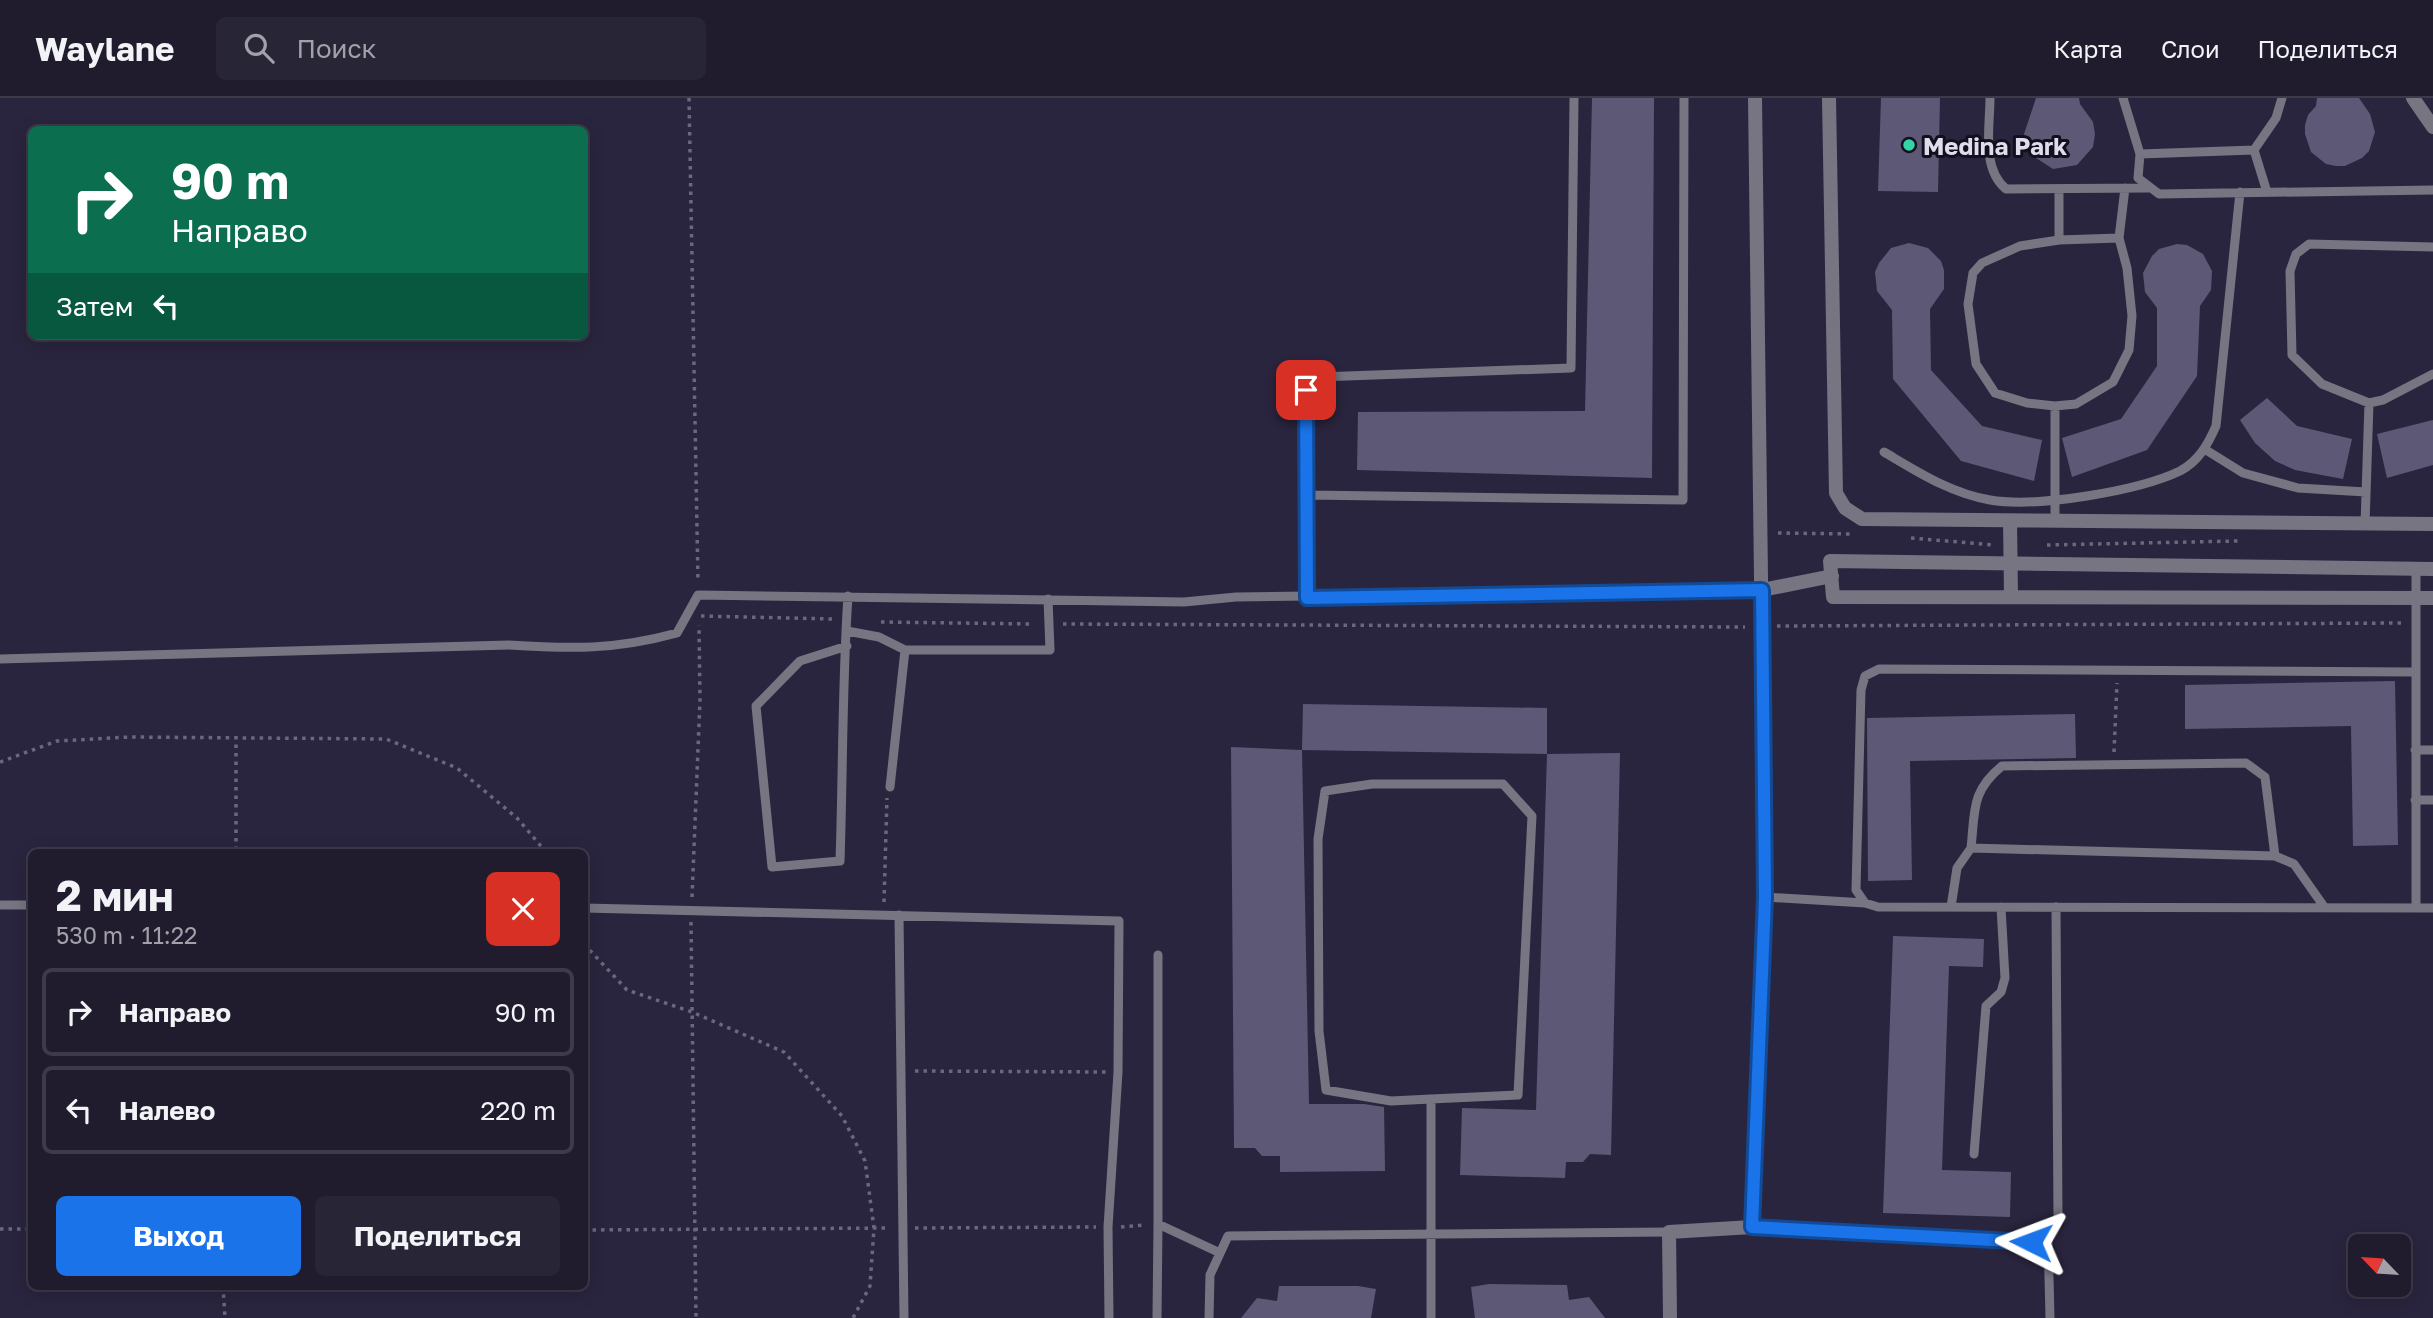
<!DOCTYPE html>
<html lang="ru">
<meta charset="utf-8">
<style>
body{margin:0;font-family:"Golos Text",sans-serif;background:#282536;color:#f1f3f6;height:100vh;display:flex;flex-direction:column;font-size:26px;white-space:nowrap}
*{box-sizing:border-box;margin:0}
p{font-size:23px;color:#a2a1aa}
.icon{flex:none;width:38px;height:38px;fill:none;stroke:currentColor;stroke-width:2;stroke-linecap:round;stroke-linejoin:round}
.map{position:relative;flex:1;overflow:hidden}
.details{position:absolute;left:28px;top:751px;width:560px;height:441px;display:flex;flex-direction:column;background:#201c2e;border-radius:10px;box-shadow:0 4px 18px #0003,0 0 0 2px #3d3a4a}
.details>*{flex:none}
.guide{position:absolute;left:28px;top:28px;width:560px;height:214px;border-radius:10px;box-shadow:0 4px 18px #0003,0 0 0 2px #3d3a4a;background:#0b6e4f;color:#fff;overflow:hidden}
.needle{width:46px;rotate:295deg}
.tools{position:absolute;left:2348px;top:1136px;display:grid;gap:14px}
.tools a{display:grid;place-items:center;width:63px;height:63px;border-radius:10px;background:#201c2e;box-shadow:0 4px 18px #0003,0 0 0 2px #3d3a4a;font-size:35px}
.pin{position:absolute;display:grid;place-items:center;width:60px;height:60px;color:#fff;margin:-30px;border-radius:14px;box-shadow:0 4px 10px #0006}
.me{position:absolute;width:77px;margin:-38px;rotate:273deg;stroke-linejoin:round;filter:drop-shadow(0 0 5px #0008)}
.turn{display:flex;align-items:center;gap:24px;height:147px;padding:0 28px;font-size:32px}
.turn .icon{width:91px;height:91px;stroke-width:2.5}
.turn b{display:block;font-size:49px;line-height:60px}
.then{display:flex;align-items:center;height:66px;padding:0 28px;background:#0003;gap:14px;font-size:26px}
.round{display:grid;place-items:center;flex:none;width:74px;height:74px;border-radius:10px;background:#282536}
.overview{display:flex;align-items:center;justify-content:space-between;height:119px;padding:0 28px}
h1{font-size:42px;font-weight:700;line-height:52px}
.action{display:flex;gap:14px;margin-top:auto;padding:14px 28px}
.action a{flex:1;height:80px;border-radius:10px;background:#1a73e8;color:#fff;font-size:28px;font-weight:700;line-height:80px;text-align:center}
.action a+a{background:#282536;color:#f1f3f6}
ul{padding:0;list-style:none}
li{display:flex;align-items:center;gap:21px;height:88px;margin:0 14px 10px;padding:0 14px;border:4px solid #3d3a4a;border-radius:10px}
li div{flex:1}
li b{display:block;font-size:26px}
li em{font-style:normal}
header{display:flex;align-items:center;gap:42px;box-sizing:border-box;height:98px;padding:0 35px;background:#201c2e;border-bottom:2px solid #3d3a4a}
header strong{font-size:33px}
nav{display:flex;gap:38px;margin-inline-start:auto;font-size:24px}
.search{width:490px;height:63px;background:#282536;display:flex;align-items:center;gap:18px;box-sizing:border-box;padding:0 24px;border-radius:10px;color:#a2a1aa;font-size:26px}
.map>svg:first-child{display:block}
</style>
<header>
<strong>Waylane</strong>
<div class="search"><svg class="icon" aria-label="search" viewBox="0 0 24 24"><circle cx="10" cy="10" r="6"/><path d="M15 15l6 6"/></svg>Поиск</div>
<nav><a>Карта</a><a>Слои</a><a>Поделиться</a></nav>
</header>
<div class="map">
<svg width="2433" height="1220" viewBox="0 0 2433 1220">
<rect width="100%" height="100%" fill="#2a253e"/>
<path fill="#5d5875" d="M 1592,0 L 1654,0 L 1652,380 L 1357,372 L 1358,314 L 1585,313 Z
M 1881,0 L 1940,0 L 1938,94 L 1878,93 Z
M 2036,0 L 2079,0 L 2080,6 L 2093,24 L 2095,36 L 2093,49 L 2077,67 L 2053,71 L 2033,58 L 2024,36 Z
M 2317,0 L 2359,0 L 2370,16 L 2375,34 L 2369,53 L 2362,60 L 2345,68 L 2336,68 L 2326,66 L 2311,54 L 2305,36 L 2305,27 L 2308,17 L 2316,8 Z
M 1909,145 L 1928,150 L 1941,163 L 1944,172 L 1944,191 L 1930,211 L 1931,272 L 1982,328 L 2042,342 L 2034,383 L 1961,363 L 1893,281 L 1892,212 L 1877,193 L 1875,174 L 1879,165 L 1891,150 Z
M 2177,146 L 2187,147 L 2203,156 L 2212,173 L 2211,192 L 2200,208 L 2197,278 L 2147,352 L 2072,379 L 2062,340 L 2121,321 L 2157,268 L 2157,210 L 2145,194 L 2143,175 L 2152,158 L 2159,151 Z
M 2267,300 L 2297,328 L 2352,341 L 2343,381 L 2295,372 L 2275,363 L 2255,345 L 2240,322 Z
M 2433,322 L 2433,367 L 2387,380 L 2377,336 Z
M 2395,583 L 2398,747 L 2353,748 L 2351,628 L 2185,631 L 2185,587 Z
M 1303,606 L 1547,610 L 1547,656 L 1302,652 Z
M 2075,616 L 2076,660 L 1910,663 L 1912,782 L 1868,783 L 1867,620 Z
M 1231,649 L 1302,652 L 1309,1006 L 1364,1006 L 1384,1009 L 1385,1073 L 1280,1074 L 1280,1058 L 1262,1058 L 1255,1050 L 1234,1050 Z
M 1620,655 L 1611,1057 L 1590,1056 L 1583,1064 L 1566,1064 L 1565,1080 L 1460,1077 L 1462,1010 L 1536,1012 L 1547,656 Z
M 1893,838 L 1984,841 L 1983,869 L 1949,868 L 1942,1072 L 2011,1074 L 2010,1119 L 1883,1115 Z
M 1489,1186 L 1567,1187 L 1569,1202 L 1589,1199 L 1605,1220 L 1475,1220 L 1471,1189 Z
M 1279,1188 L 1358,1188 L 1376,1191 L 1371,1220 L 1241,1220 L 1257,1200 L 1277,1203 Z"/>
<g fill="none" stroke-linecap="round" stroke-linejoin="round">
<path stroke="#6b677d" stroke-width="3.5" stroke-dasharray="3.5 5" stroke-linecap="butt" d="M 689,0 L 698,484
M 1778,435 L 1854,436
M 1911,440 L 1994,447
M 2047,447 L 2238,443
M 701,518 L 833,521
M 881,524 L 1034,526
M 1063,526 L 1745,529
M 1777,528 L 2403,525
M 236,638 L 236,754
M 2114,654 L 2117,585
M 0,664 L 57,643 L 130,639 L 386,641 L 457,670 L 517,720 L 546,754
M 692,799 L 700,602 L 699,527
M 884,804 L 887,700
M 691,824 L 696,1220
M 584,846 L 627,892 L 692,914 L 784,954 L 842,1018 L 865,1063 L 874,1130 L 870,1188 L 853,1220
M 915,973 L 1107,974
M 1121,1129 L 1145,1127
M 915,1130 L 1096,1129
M 0,1131 L 32,1131
M 584,1132 L 890,1130
M 223,1188 L 225,1220"/>
<path stroke="#777582" stroke-width="9" d="M 1990,0 C 1990,30 1981,70 2006,91 L 2148,90
M 2123,0 L 2140,56 L 2138,80 L 2159,96 L 2433,92
M 2254,52 L 2276,20 L 2282,0
M 2254,52 L 2267,94
M 2140,56 L 2254,52
M 2059,91 L 2059,142 L 2020,148 L 1982,165 L 1973,175 L 1968,206 L 1976,266 L 1995,295 L 2027,305 L 2055,308 L 2076,306 L 2113,284 L 2129,252 L 2132,218 L 2127,170 L 2119,140 L 2125,90
M 2059,142 L 2119,140
M 2433,149 L 2309,146 L 2296,156 L 2290,173 L 2292,257 L 2322,286 L 2369,305 L 2383,302 L 2433,276
M 2206,352 L 2243,375 L 2298,390 L 2366,394
M 1884,354 C 1918,374 1950,395 1990,402 C 2037,410 2138,393 2180,373 C 2199,363 2208,346 2216,328 L 2240,94
M 1307,397 L 1683,402 L 1684,0
M 2055,423 L 2055,308
M 2365,427 L 2369,305
M 2416,471 L 2416,809
M 1307,500 L 1306,292 L 1319,279 L 1571,270 L 1574,0
M 847,533 L 879,539 L 905,552
M 847,548 L 800,563 L 756,608 L 772,769 L 840,763 C 843,675 842,586 848,498
M 0,561 L 509,547 C 571,551 615,552 677,535 L 698,497 L 1184,504 L 1236,499 L 1762,492
M 2414,574 L 1879,571 L 1865,578 L 1861,592 L 1856,792 L 1865,805 L 1878,809 L 2433,810
M 2415,652 L 2433,652
M 890,689 L 905,552 L 1050,552 L 1048,501
M 2415,702 L 2433,702
M 1971,750 C 1975,713 1971,693 2002,668 L 2246,665 L 2265,679 L 2275,758
M 1765,799 L 1865,805
M 0,807 L 32,807
M 1951,809 L 1957,770 L 1971,750 L 2275,758 L 2294,766 L 2325,810
M 584,810 L 1119,823 L 1118,974 L 1108,1129 L 1109,1220
M 899,817 L 904,1220
M 1158,857 L 1158,1126 L 1218,1154
M 1974,1056 L 1986,908 L 2001,894 L 2005,880 L 2001,809
M 1752,1129 L 2031,1145 L 2048,1138 L 2058,1120 L 2056,809
M 2048,1138 L 2050,1220
M 1157,1220 L 1158,1126
M 1209,1220 L 1210,1177 L 1228,1138 L 1669,1134
M 1431,1220 L 1431,1001 L 1518,997 L 1532,718 L 1503,686 L 1372,686 L 1325,693 L 1318,741 L 1319,933 L 1326,992 L 1391,1003 L 1431,1001"/>
<path stroke="#777582" stroke-width="14" d="M 1829,0 L 1836,395 L 1845,410 L 1862,421 L 2433,426
M 2413,0 L 2433,29
M 2010,423 L 2011,497
M 1762,492 L 1832,478
M 1670,1220 L 1669,1134 L 1752,1129 L 1765,799 L 1755,0"/>
<path stroke="#777582" stroke-width="14" d="M 2433,471 L 1830,463 L 1833,499 L 2433,500"/>
</g>
<g fill="none" stroke-linecap="round" stroke-linejoin="round">
<g stroke="#114b97" stroke-width="18">
<path id="route" d="M 1306,292 L 1307,500 L 1762,492 L 1765,799 L 1752,1129 L 2031,1144"/>
</g>
<use href="#route" stroke="#1a73e8" stroke-width="12"/>
</g>
<circle fill="#31d4a9" stroke="#12101c" stroke-width="2.5" cx="1909" cy="47" r="7"/>
<g text-anchor="middle" dominant-baseline="central" stroke-width="6" stroke-linejoin="round" paint-order="stroke">
<g font-size="24" font-weight="bold" fill="#dedced" stroke="#12101c" text-anchor="start">
<text x="1923" y="47">Medina Park</text>
</g>
</g>
</svg>
<div class="tools">
<a><svg class="needle" viewBox="-14 -14 28 28"><path d="M0-13l5 13h-10z" fill="#e53935"/><path d="M0 13l5-13h-10z" fill="#a2a1aa"/></svg></a>
</div>
<div class="pin" style="left:1306px;top:292px;background:#d93025"><svg class="icon" aria-label="arrive" viewBox="0 0 24 24"><path d="M6 21V4h12l-3 4 3 4H6"/></svg></div>
<svg class="me" style="left:2031px;top:1144px" viewBox="-20 -20 40 40"><path d="M0-17L14 15 0 8-14 15z" fill="#1a73e8" stroke="#fff" stroke-width="4"/></svg>
<div class="guide">
<div class="turn"><svg class="icon" aria-label="right" viewBox="0 0 24 24"><path d="M7 20v-9h11M14 6l5 5-5 5"/></svg><div><b>90 m</b>Направо</div></div>
<div class="then">Затем<svg class="icon" aria-label="left" viewBox="0 0 24 24"><path d="M17 20v-9H6M10 6l-5 5 5 5"/></svg></div>
</div>
<section class="details">
<div class="overview"><div><h1>2 мин</h1><p>530 m · 11:22</p></div><a class="round" style="background:#d93025;color:#fff"><svg class="icon" aria-label="close" viewBox="0 0 24 24"><path d="M6 6l12 12M18 6L6 18"/></svg></a></div>
<ul>
<li><svg class="icon" aria-label="right" viewBox="0 0 24 24"><path d="M7 20v-9h11M14 6l5 5-5 5"/></svg><div><b>Направо</b></div><em>90 m</em></li>
<li><svg class="icon" aria-label="left" viewBox="0 0 24 24"><path d="M17 20v-9H6M10 6l-5 5 5 5"/></svg><div><b>Налево</b></div><em>220 m</em></li>
</ul>
<div class="action"><a>Выход</a><a>Поделиться</a></div>
</section>
</div>
